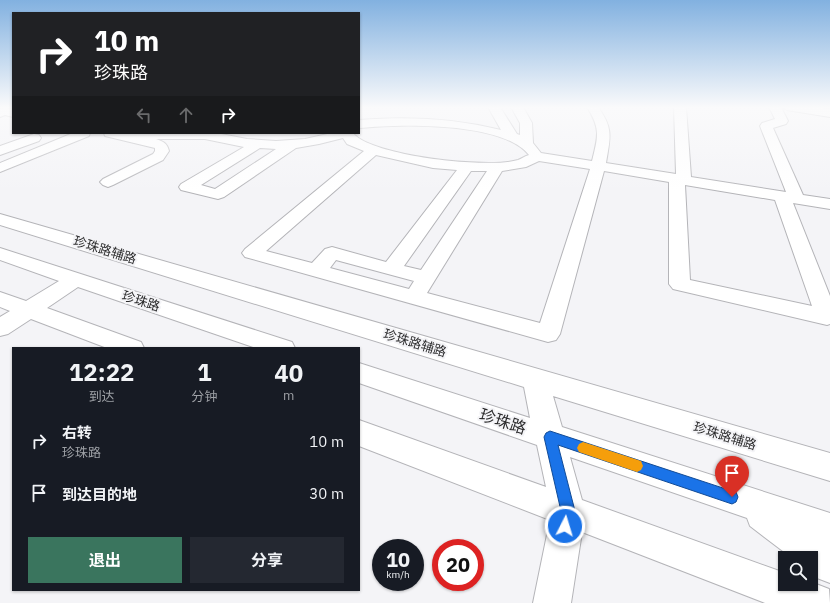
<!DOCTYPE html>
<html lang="zh">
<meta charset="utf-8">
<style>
body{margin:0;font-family:"IBM Plex Sans","Noto Sans SC",sans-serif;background:#242831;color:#f1f3f6;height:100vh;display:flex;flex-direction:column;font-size:15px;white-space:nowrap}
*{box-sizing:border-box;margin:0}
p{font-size:13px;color:#9ea1a6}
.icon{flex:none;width:22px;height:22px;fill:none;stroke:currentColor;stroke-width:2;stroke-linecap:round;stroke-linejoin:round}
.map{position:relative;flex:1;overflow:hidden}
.panel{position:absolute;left:12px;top:347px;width:348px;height:244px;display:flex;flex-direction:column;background:#171b24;border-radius:0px;box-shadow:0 1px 3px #0004}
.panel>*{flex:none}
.hud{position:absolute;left:12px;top:12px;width:348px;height:122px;border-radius:0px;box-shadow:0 1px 3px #0004;background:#202124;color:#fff;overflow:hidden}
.tools{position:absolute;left:778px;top:551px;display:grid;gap:8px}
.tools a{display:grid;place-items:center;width:40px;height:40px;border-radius:0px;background:#171b24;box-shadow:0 1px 3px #0004;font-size:20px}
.speed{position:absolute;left:372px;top:539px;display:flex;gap:8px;font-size:20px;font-weight:700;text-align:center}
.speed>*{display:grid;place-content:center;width:52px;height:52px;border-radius:50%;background:#171b24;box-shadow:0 1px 3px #0004;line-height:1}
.speed small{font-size:10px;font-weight:400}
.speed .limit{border:6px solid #d22;background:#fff;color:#111}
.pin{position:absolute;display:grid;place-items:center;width:34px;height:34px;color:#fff;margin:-41px -17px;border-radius:50% 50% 50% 0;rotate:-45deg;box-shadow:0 0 4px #0007}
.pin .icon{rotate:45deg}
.me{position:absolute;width:44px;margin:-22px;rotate:5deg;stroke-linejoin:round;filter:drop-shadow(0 0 3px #0008)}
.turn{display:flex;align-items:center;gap:14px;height:84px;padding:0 16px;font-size:18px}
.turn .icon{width:52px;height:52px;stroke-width:2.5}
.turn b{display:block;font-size:28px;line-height:34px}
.lanes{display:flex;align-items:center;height:38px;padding:0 16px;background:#0003;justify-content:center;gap:20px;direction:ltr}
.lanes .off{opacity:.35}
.eta{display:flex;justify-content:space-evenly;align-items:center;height:68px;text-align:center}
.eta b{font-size:24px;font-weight:700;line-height:28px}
.button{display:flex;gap:8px;margin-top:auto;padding:8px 16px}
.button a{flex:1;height:46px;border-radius:0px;background:#3a755e;color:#fff;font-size:16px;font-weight:700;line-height:46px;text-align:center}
.button a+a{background:#242831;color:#f1f3f6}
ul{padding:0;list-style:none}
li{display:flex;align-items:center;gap:12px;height:52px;padding:0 16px}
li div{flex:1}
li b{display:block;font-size:15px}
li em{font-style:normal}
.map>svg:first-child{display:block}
</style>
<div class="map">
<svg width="830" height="603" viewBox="0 0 830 603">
<rect width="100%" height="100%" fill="#f4f4f7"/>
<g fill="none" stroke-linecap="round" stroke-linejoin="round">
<g stroke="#b4b4b8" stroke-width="2">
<path id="minor" d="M 488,107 L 500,107 L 517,134 L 520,135 L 520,123 L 511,107 L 523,107 L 532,123 L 533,143 L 541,153 L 592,161 C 598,137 601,129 587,107 L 598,107 C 614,129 610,138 606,163 L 676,174 L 674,107 L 686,107 L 691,177 L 786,192 L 760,126 L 762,123 L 775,119 L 769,107 L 781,107 L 788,121 L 786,124 L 773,128 L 803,195 L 830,199 L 830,209 L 793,203 L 830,296 L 830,324 L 827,325 L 673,289 L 669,284 L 669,182 L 604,171 L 560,334 L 556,340 L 548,342 L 245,257 L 242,253 L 245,249 L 364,151 L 347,144 L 343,138 L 319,144 L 296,148 L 224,197 L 218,199 L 181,190 L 179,187 L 181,184 L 244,147 L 205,139 L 156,139 C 164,142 167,143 169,151 L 163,160 L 113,185 L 108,187 L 103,185 L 100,182 L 103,179 L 153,154 L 155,151 L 155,148 L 105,136 L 104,133 L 216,133 L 247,139 L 276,141 L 305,139 L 332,133 L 353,133 C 371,156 488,169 518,160 C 521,159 525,156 529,155 C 502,121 399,124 359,128 L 359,120 C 407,116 454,118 501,130 ZM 260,148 L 276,149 L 215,189 L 201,185 ZM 376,155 L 433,168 L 457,170 L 386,262 L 332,247 L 325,249 L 312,263 L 266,251 ZM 539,161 L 590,169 L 540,323 L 427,293 L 502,171 L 526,167 ZM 471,171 L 487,171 L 421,270 L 404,266 ZM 685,185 L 775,200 L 812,306 L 690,280 ZM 336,260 L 414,281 L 409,289 L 330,268 Z
M 782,107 L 814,107 L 830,109 L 830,117 L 787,110 Z
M 4,108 L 13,109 L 13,117 L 5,115 L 0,117 L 0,109 Z
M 73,133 L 90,133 L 89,136 L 0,172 L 0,163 Z
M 34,134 L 39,135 L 41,138 L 39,141 L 0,155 L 0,146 Z
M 0,214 L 830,453 L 830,481 L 553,396 L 562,427 L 830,513 L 830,583 L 817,578 L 811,573 L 811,558 L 792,558 L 750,526 L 747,518 L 570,457 L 582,500 L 785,573 L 785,584 L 811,584 L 811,582 L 829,589 L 830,603 L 765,603 L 582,532 L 571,603 L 533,603 L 550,520 L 359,446 L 359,420 L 546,487 L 537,445 L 359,383 L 359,363 L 530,418 L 524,387 L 0,225 Z
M 0,248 L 292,342 L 295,348 L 256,348 L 78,287 L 47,308 L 141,342 L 144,348 L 107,348 L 31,319 L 8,334 L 0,336 L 0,317 L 10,311 L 0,307 L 0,292 L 26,301 L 59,281 L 0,260 Z"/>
</g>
<use href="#minor" fill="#fff" fill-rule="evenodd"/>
</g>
<linearGradient id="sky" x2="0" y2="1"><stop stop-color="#82b1e0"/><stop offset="0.56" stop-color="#fafafb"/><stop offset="1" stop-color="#fafafb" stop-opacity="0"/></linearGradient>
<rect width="830" height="192" fill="url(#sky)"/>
<path fill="#1a73e8" stroke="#114b97" d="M 550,431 L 732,491 L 736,492 L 738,497 L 736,502 L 732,504 L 558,445 L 575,511 L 570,531 L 565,533 L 560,531 L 558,526 L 561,511 L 544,437 L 546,433 Z"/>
<path fill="#f59e0b" d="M 583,442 L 641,461 L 643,466 L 641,470 L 637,472 L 579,452 L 577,448 L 579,444 Z"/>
<g text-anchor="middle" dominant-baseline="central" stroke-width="4" stroke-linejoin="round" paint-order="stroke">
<g font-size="13" fill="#2b2b2c" stroke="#f4f4f7">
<text transform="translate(105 250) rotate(17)">珍珠路辅路</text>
<text transform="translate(141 301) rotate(18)">珍珠路</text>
<text transform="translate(415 343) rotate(17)">珍珠路辅路</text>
<text transform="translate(725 436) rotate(17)">珍珠路辅路</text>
</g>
<g font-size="16" fill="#2b2b2c" stroke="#f4f4f7">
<text transform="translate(503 421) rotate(18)">珍珠路</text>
</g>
</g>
</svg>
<div class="tools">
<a><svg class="icon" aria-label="search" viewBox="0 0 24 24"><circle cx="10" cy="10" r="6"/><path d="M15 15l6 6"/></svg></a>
</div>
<div class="speed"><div>10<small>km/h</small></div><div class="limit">20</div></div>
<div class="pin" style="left:732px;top:497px;background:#d93025"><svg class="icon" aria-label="arrive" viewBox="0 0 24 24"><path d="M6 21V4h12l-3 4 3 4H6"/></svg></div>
<svg class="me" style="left:565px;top:526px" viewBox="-20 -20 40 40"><circle r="17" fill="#1a73e8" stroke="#fff" stroke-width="3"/><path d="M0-11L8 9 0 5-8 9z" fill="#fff"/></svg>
<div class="hud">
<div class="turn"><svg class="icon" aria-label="right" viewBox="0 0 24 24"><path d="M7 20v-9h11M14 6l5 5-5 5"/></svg><div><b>10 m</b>珍珠路</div></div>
<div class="lanes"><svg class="icon off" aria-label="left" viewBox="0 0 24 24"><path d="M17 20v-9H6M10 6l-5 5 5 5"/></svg><svg class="icon off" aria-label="ahead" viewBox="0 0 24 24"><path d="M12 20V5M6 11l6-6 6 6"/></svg><svg class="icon" aria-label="right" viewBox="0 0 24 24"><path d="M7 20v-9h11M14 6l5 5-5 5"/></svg></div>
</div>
<section class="panel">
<div class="eta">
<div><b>12:22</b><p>到达</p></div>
<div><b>1</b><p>分钟</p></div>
<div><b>40</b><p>m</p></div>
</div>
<ul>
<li><svg class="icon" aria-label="right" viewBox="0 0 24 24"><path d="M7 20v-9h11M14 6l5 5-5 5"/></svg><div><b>右转</b><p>珍珠路</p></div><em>10 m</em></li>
<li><svg class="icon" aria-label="arrive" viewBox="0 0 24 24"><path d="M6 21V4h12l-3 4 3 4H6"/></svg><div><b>到达目的地</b></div><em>30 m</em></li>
</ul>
<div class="button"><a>退出</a><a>分享</a></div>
</section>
</div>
